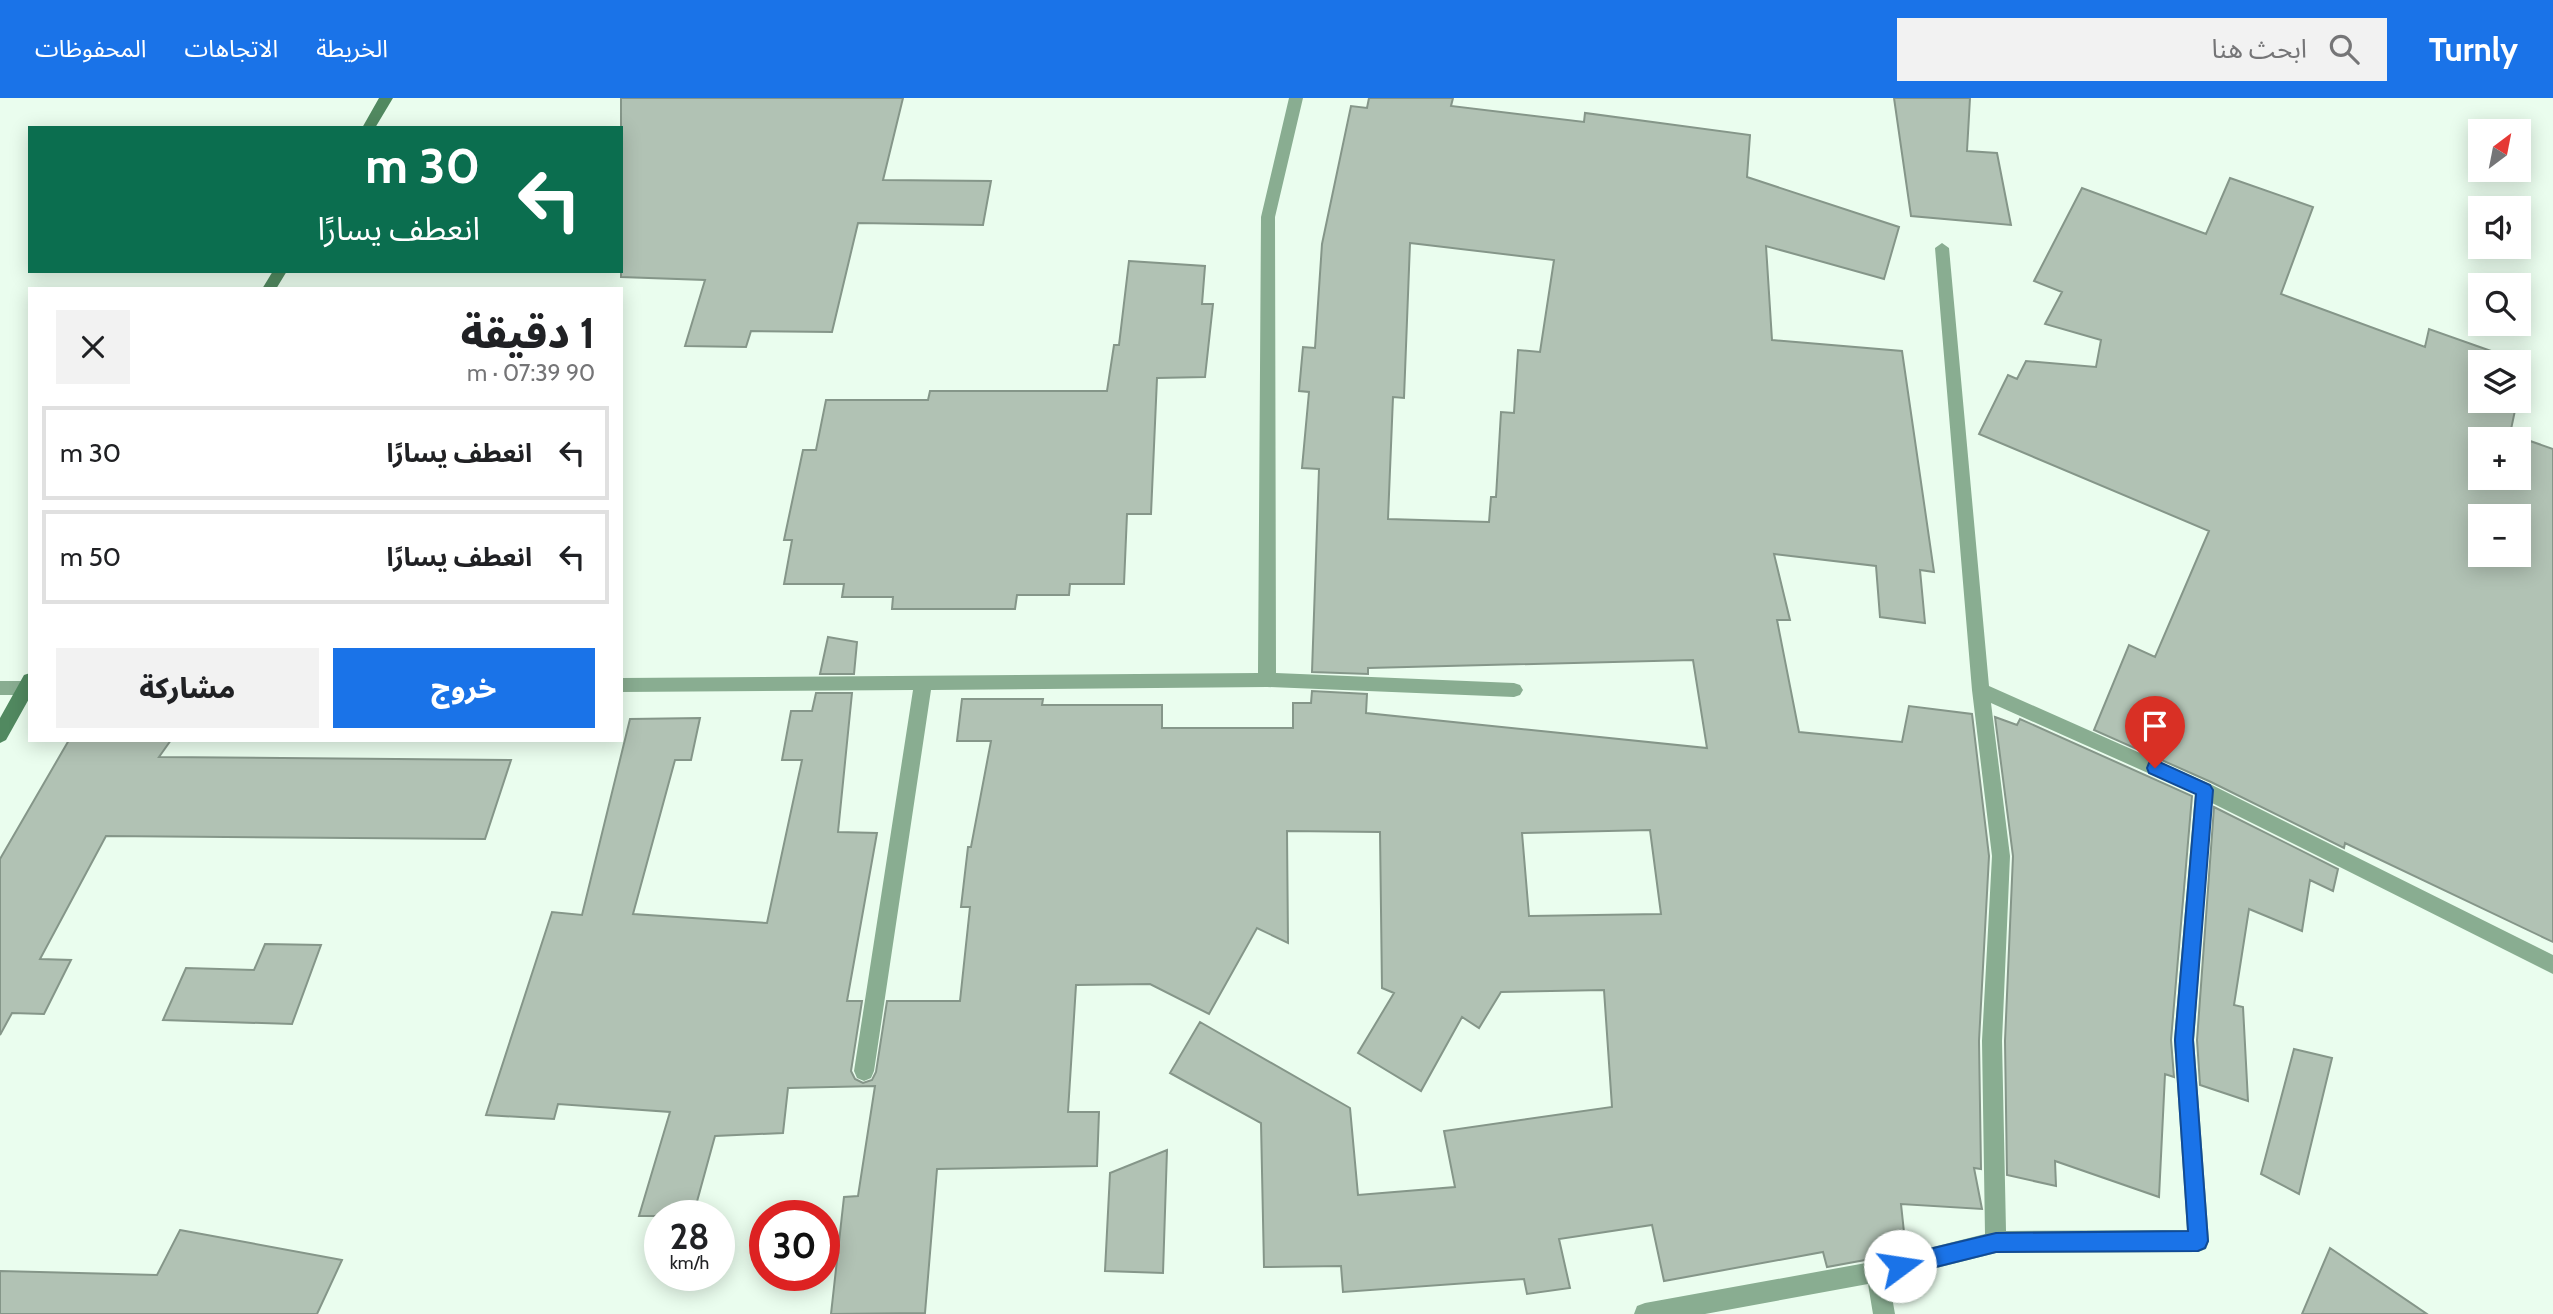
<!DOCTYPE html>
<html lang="ar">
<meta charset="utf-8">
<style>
body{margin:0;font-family:Cabin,"Noto Sans Arabic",sans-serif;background:#f2f2f2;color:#202124;direction:rtl;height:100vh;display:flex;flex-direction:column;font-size:26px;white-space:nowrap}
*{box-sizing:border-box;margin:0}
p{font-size:23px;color:#757577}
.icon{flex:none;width:38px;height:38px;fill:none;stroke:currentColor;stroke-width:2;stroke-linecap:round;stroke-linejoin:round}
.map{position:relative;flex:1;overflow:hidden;direction:ltr}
.details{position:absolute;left:28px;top:189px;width:595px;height:455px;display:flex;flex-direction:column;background:#fff;border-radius:0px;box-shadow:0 4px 18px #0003;direction:rtl}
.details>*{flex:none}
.banner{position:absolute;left:28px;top:28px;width:595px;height:147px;border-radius:0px;box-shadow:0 4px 18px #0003;direction:rtl;background:#0b6e4f;color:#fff;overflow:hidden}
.needle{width:46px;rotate:32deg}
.tools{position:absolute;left:2468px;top:21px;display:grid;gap:14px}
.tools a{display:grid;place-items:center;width:63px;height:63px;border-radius:0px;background:#fff;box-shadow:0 4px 18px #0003;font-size:35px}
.speed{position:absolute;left:644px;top:1102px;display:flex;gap:14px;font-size:35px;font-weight:700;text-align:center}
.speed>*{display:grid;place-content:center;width:91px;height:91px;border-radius:50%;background:#fff;box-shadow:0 4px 18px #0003;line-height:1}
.speed small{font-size:18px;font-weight:400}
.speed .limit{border:10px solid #d22;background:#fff;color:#111}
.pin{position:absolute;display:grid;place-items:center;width:60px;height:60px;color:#fff;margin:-72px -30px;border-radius:50% 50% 50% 0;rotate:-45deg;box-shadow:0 0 7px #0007}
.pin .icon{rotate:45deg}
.me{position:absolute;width:77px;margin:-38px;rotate:76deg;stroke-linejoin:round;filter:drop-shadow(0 0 5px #0008)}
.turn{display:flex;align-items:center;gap:24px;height:147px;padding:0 28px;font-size:32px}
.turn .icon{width:91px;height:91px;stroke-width:2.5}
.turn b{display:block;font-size:49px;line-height:60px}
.round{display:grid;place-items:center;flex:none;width:74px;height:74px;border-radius:0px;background:#f2f2f2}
.summary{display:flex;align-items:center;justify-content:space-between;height:119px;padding:0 28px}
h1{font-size:42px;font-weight:800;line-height:52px}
.button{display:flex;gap:14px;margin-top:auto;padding:14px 28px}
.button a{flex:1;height:80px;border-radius:0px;background:#1a73e8;color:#fff;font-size:28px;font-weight:800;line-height:80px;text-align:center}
.button a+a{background:#f2f2f2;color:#202124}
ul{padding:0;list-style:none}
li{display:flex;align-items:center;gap:21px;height:94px;margin:0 14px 10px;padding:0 14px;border:4px solid #e0e0e0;border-radius:0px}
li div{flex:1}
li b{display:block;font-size:26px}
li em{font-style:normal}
header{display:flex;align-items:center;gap:42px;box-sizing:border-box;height:98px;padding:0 35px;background:#1a73e8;color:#fff}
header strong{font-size:33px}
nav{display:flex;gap:38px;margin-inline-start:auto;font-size:24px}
.search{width:490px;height:63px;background:#f2f2f2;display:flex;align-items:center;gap:18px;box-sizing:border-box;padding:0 24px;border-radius:0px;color:#757577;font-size:26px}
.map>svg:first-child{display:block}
</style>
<header>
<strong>Turnly</strong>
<div class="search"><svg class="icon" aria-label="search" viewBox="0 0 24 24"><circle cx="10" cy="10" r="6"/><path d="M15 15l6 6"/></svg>ابحث هنا</div>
<nav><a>الخريطة</a><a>الاتجاهات</a><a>المحفوظات</a></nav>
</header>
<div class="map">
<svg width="2553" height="1216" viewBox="0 0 2553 1216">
<rect width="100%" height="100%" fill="#eafdee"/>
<path fill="#b1c2b4" stroke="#859689" stroke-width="2" fill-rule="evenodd" d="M 621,0 L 903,0 L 883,82 L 991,83 L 983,127 L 858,125 L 832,234 L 751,233 L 746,249 L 685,248 L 705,182 L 621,179 Z
M 1369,0 L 1453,0 L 1451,8 L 1584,24 L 1585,15 L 1750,37 L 1747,79 L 1899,129 L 1884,181 L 1766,148 L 1772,242 L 1902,253 L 1934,474 L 1920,472 L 1925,525 L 1880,519 L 1876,468 L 1774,456 L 1790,522 L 1777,522 L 1799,634 L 1902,644 L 1909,608 L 1972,616 L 1989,758 L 1979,943 L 1981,1071 L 1974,1070 L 1982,1111 L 1901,1106 L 1906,1153 L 1876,1160 L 1827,1169 L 1823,1154 L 1664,1183 L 1652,1127 L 1559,1141 L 1570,1190 L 1527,1196 L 1524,1181 L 1343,1194 L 1341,1168 L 1264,1169 L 1261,1025 L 1170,975 L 1200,924 L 1350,1010 L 1358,1097 L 1455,1089 L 1444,1033 L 1612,1009 L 1604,892 L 1501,894 L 1479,930 L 1462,919 L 1421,993 L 1358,955 L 1394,895 L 1382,890 L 1380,734 L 1287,733 L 1288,845 L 1257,830 L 1209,916 L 1150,886 L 1076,887 L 1068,1014 L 1099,1014 L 1097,1068 L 937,1071 L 925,1215 L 831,1216 L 844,1099 L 858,1098 L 875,988 L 788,990 L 783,1035 L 715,1038 L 693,1118 L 639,1118 L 670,1014 L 558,1006 L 554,1021 L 486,1017 L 552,814 L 582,817 L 630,621 L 700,620 L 691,662 L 675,662 L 633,816 L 767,825 L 802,662 L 782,662 L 791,613 L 812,613 L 816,595 L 852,595 L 838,734 L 877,735 L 847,903 L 862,903 L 851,973 L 855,981 L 863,985 L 872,982 L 876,974 L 887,903 L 960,903 L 970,809 L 961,809 L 968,749 L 971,749 L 991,643 L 957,643 L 962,601 L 1043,601 L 1042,607 L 1162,607 L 1162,630 L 1293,630 L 1293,605 L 1311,605 L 1312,593 L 1367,596 L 1366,615 L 1707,650 L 1693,562 L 1368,570 L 1368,576 L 1312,574 L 1319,371 L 1302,370 L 1309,294 L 1299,293 L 1303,249 L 1315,250 L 1322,146 L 1351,8 L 1367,10 ZM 1410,145 L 1554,162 L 1540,254 L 1518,252 L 1514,315 L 1501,314 L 1496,399 L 1491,399 L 1489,424 L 1388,421 L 1393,299 L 1404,300 ZM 1650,732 L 1661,816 L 1529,818 L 1522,735 Z
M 1894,0 L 1970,0 L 1967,53 L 1997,55 L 2011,127 L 1911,118 Z
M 2230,80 L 2313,109 L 2281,196 L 2425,249 L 2429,231 L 2525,265 L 2518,297 L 2518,264 L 2480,264 L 2480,303 L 2517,303 L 2510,336 L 2553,351 L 2553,844 L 2345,745 L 2344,750 L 2211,684 L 2094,632 L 2129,547 L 2155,559 L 2209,433 L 1979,336 L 2008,277 L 2017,281 L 2026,263 L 2096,269 L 2101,242 L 2045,226 L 2062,194 L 2034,183 L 2082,90 L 2206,136 ZM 2480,341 L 2518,341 L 2518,380 L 2480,380 ZM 2480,418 L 2518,418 L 2518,457 L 2480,457 Z
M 1129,163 L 1205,168 L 1202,206 L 1213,206 L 1205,279 L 1157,280 L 1151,416 L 1127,416 L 1124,486 L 1070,486 L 1069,497 L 1017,497 L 1015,511 L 892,511 L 893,499 L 842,499 L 844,486 L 784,486 L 792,442 L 784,442 L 803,352 L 816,352 L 826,302 L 928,302 L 930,293 L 1107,293 L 1114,247 L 1119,247 Z
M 828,539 L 857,544 L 854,576 L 820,576 Z
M 1995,619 L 2017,627 L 2020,621 L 2192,698 L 2171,942 L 2174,979 L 2165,976 L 2159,1099 L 2055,1063 L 2056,1088 L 2007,1077 L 2005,943 L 2013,758 Z
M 69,642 L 171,642 L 159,659 L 511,662 L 485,741 L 106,738 L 40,861 L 71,862 L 44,916 L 12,915 L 0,937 L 0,761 Z
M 2214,709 L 2338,771 L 2333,793 L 2310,782 L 2302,833 L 2249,811 L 2234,907 L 2243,909 L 2248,1003 L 2200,987 L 2197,942 Z
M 265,846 L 321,847 L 292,926 L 163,922 L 186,870 L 254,872 Z
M 2294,951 L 2332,960 L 2299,1096 L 2261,1076 Z
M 1167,1052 L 1163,1175 L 1105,1173 L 1110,1075 Z
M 180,1132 L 342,1162 L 317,1216 L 0,1216 L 0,1173 L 157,1177 Z
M 2330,1150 L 2427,1216 L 2302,1216 Z"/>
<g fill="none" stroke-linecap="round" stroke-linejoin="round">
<path fill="#89ad91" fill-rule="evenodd" d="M 1289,0 L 1303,0 L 1275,119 L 1276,575 L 1514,585 L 1520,587 L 1523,592 L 1520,597 L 1514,599 L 1267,589 L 931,592 L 874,973 L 871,980 L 864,983 L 857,980 L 854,973 L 913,592 L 621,594 L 621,580 L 1258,575 L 1261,119 Z
M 1942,145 L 1949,150 L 1989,588 L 2210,686 L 2553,857 L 2553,876 L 2212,705 L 2194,942 L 2209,1143 L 2206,1151 L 2198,1154 L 1996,1155 L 1889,1182 L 1895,1216 L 1873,1216 L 1868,1186 L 1705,1216 L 1634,1216 L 1637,1208 L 1645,1205 L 1877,1163 L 1985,1136 L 1982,943 L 1992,758 L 1972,592 L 1935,150 ZM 1991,605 L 2195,696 L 2174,942 L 2187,1132 L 2006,1133 L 2002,943 L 2010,758 Z
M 0,583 L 30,583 L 30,597 L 0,597 Z"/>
<path fill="#518960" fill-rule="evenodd" d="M 379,0 L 393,0 L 375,30 L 362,30 Z
M 273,173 L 287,173 L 276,191 L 262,191 Z
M 30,575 L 30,599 L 6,642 L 0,645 L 0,620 L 24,577 Z"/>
</g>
<path fill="#1a73e8" stroke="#114b97" stroke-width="2" d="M 2155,662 L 2210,687 L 2213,692 L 2193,942 L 2208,1143 L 2205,1150 L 2198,1153 L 1996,1154 L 1900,1178 L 1894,1175 L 1891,1168 L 1894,1161 L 1900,1158 L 1996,1135 L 2188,1133 L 2175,942 L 2196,696 L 2149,675 L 2147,670 L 2149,665 Z"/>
</svg>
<div class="tools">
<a><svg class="needle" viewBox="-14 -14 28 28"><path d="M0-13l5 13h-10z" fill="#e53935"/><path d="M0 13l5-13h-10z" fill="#757577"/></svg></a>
<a><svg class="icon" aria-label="sound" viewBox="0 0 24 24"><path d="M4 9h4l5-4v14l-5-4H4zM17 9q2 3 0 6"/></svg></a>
<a><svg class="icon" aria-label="search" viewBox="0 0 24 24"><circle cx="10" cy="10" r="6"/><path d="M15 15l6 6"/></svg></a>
<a><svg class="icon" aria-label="layers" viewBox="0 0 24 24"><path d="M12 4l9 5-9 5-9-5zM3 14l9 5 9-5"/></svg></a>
<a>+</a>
<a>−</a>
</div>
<div class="speed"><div>28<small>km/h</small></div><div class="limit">30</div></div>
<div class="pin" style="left:2155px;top:670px;background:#d93025"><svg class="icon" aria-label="arrive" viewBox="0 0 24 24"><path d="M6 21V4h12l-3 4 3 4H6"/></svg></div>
<svg class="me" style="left:1900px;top:1168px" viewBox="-20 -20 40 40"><circle r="19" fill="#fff"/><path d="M0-13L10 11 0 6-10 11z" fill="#1a73e8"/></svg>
<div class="banner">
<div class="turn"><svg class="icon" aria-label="left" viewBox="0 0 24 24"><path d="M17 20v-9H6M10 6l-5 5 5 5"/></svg><div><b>30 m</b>انعطف يسارًا</div></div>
</div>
<section class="details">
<div class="summary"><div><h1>1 دقيقة</h1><p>90 m · 07:39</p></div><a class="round"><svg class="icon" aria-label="close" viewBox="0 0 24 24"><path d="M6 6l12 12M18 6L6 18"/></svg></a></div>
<ul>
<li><svg class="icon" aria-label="left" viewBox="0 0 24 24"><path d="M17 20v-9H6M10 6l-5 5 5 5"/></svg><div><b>انعطف يسارًا</b></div><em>30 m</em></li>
<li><svg class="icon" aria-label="left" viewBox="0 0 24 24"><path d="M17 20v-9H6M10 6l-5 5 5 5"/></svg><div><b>انعطف يسارًا</b></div><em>50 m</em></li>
</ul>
<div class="button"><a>خروج</a><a>مشاركة</a></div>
</section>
</div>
